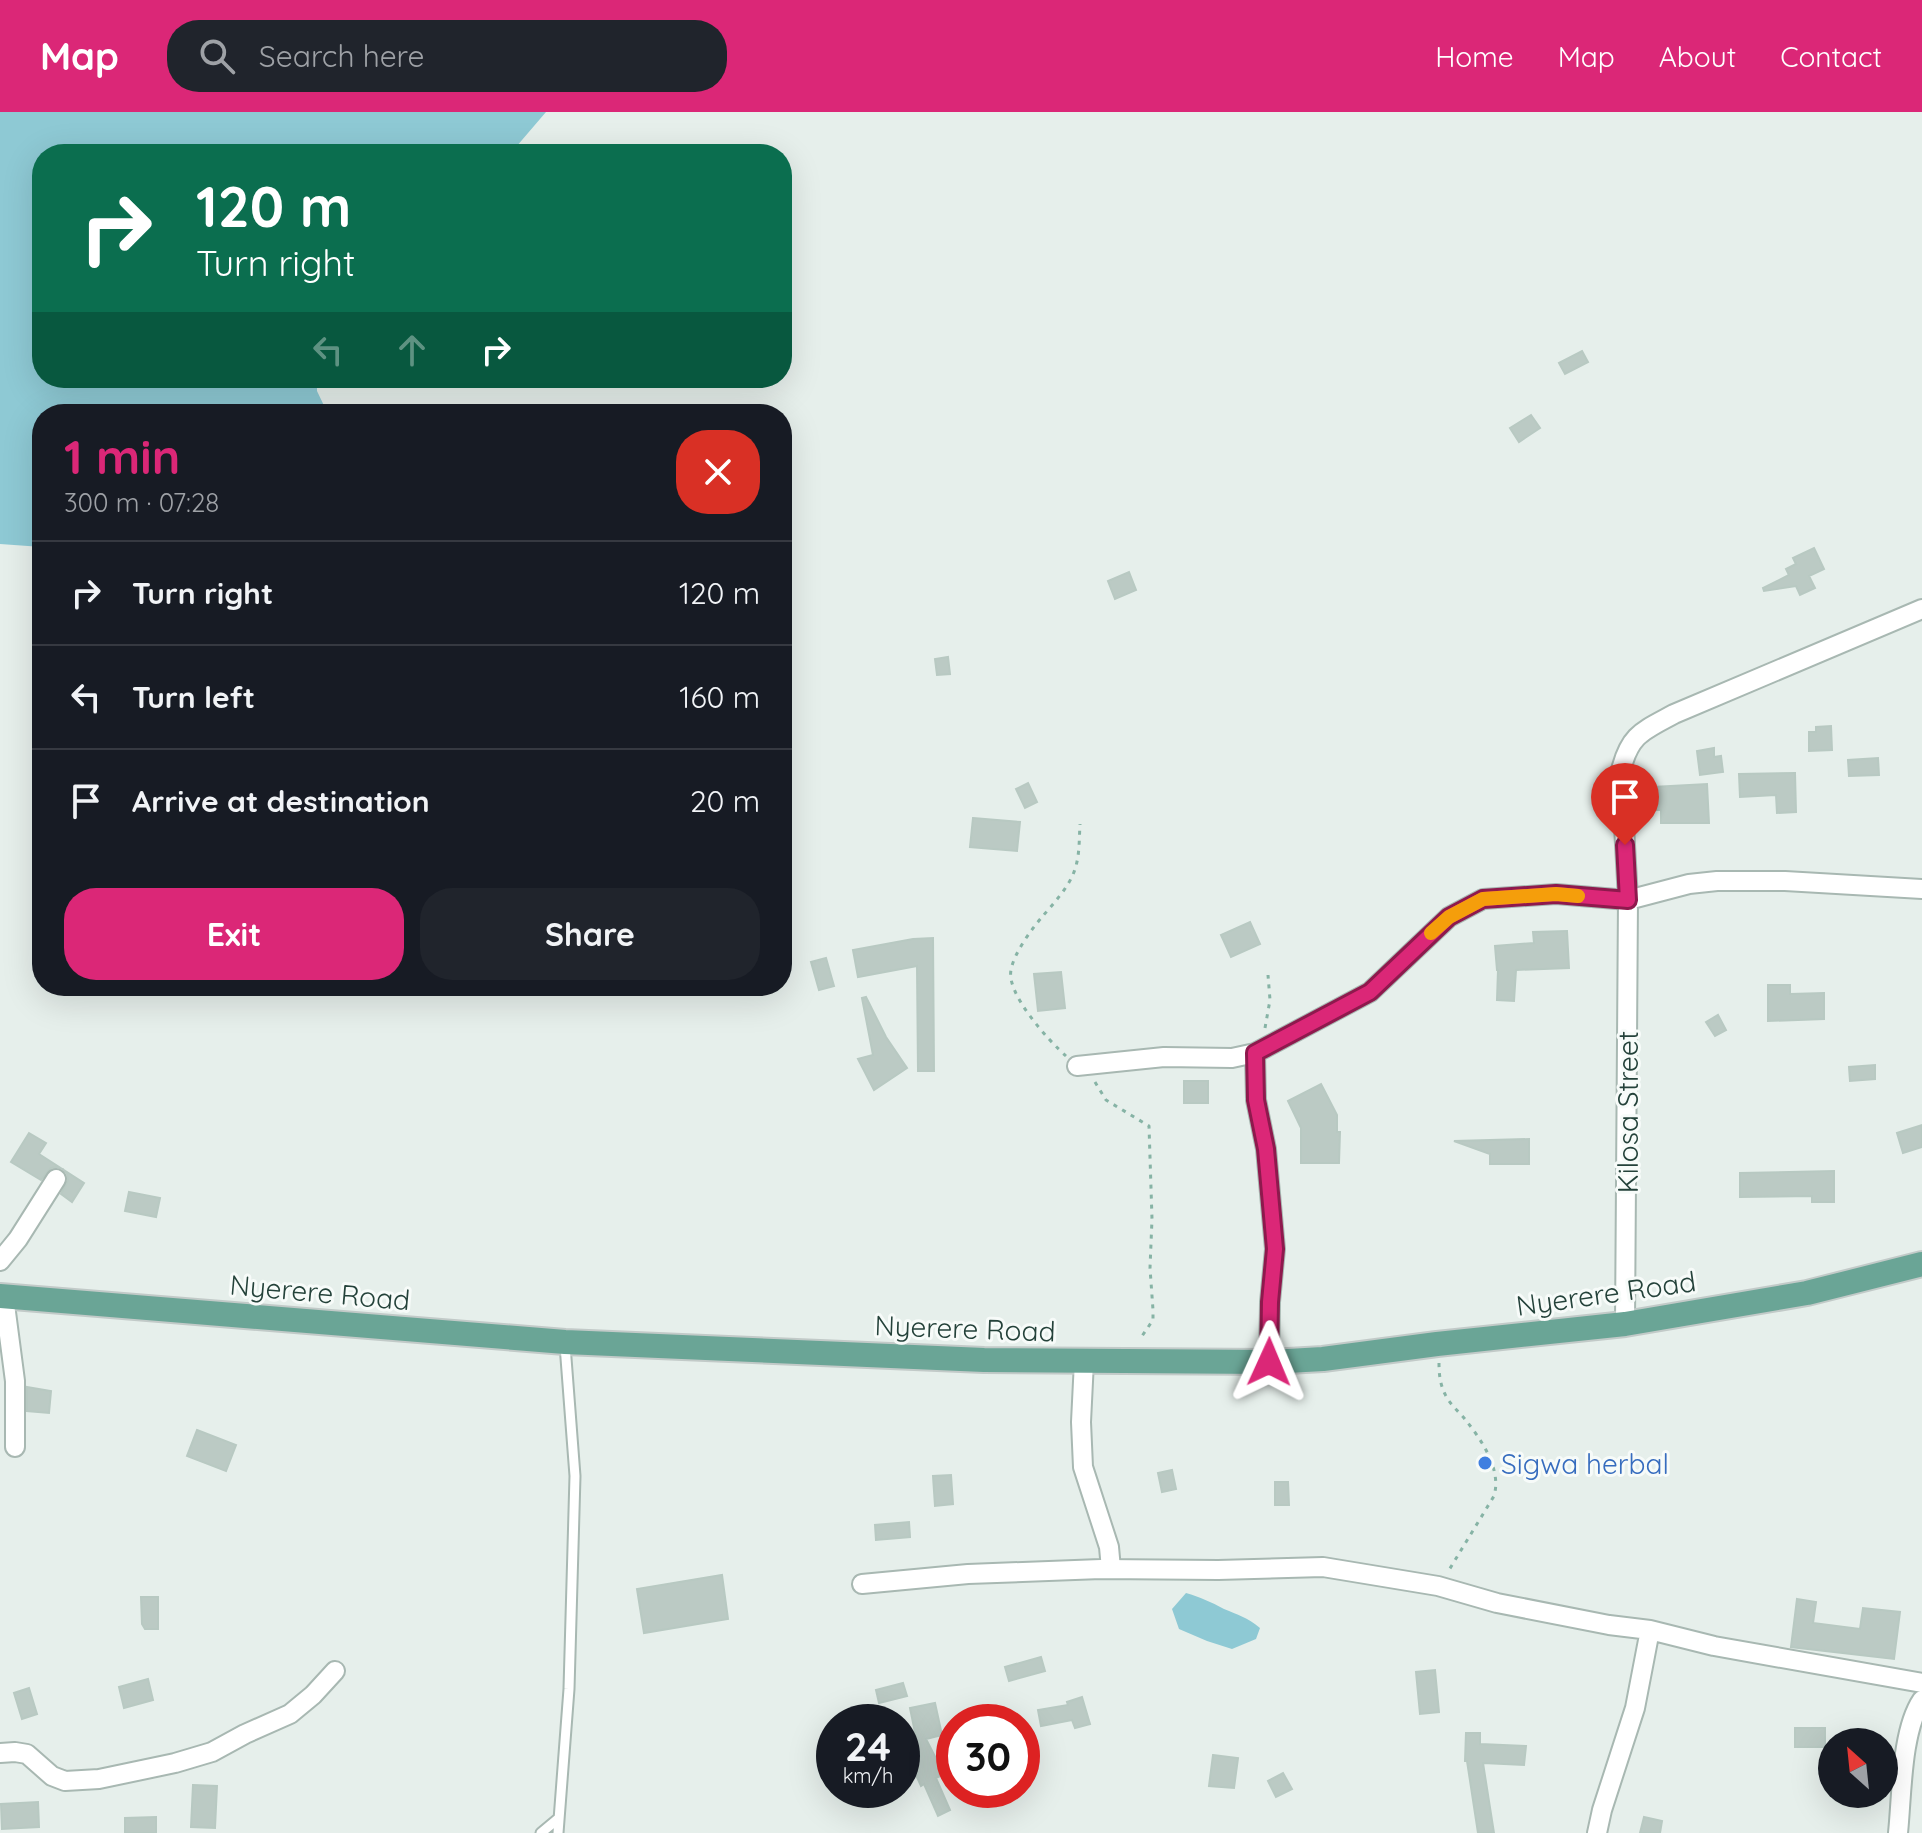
<!DOCTYPE html>
<meta charset="utf-8">
<style>
body{margin:0;font-family:Quicksand,sans-serif;background:#20242c;color:#f1f3f6;height:100vh;display:flex;flex-direction:column;font-size:30px;white-space:nowrap}
*{box-sizing:border-box;margin:0}
p{font-size:26px;color:#9ea1a6}
.icon{flex:none;width:44px;height:44px;fill:none;stroke:currentColor;stroke-width:2;stroke-linecap:round;stroke-linejoin:round}
.map{position:relative;flex:1;overflow:hidden}
.side{position:absolute;left:32px;top:292px;width:760px;height:592px;display:flex;flex-direction:column;background:#171b24;border-radius:32px;box-shadow:0 8px 32px #0002}
.side>*{flex:none}
.hud{position:absolute;left:32px;top:32px;width:760px;height:244px;border-radius:32px;box-shadow:0 8px 32px #0002;background:#0b6e4f;color:#fff;overflow:hidden}
.needle{width:52px;rotate:333deg}
.tools{position:absolute;left:1818px;top:1616px;display:grid;gap:16px}
.tools a{display:grid;place-items:center;width:80px;height:80px;border-radius:50%;background:#171b24;box-shadow:0 8px 32px #0002;font-size:40px}
.speed{position:absolute;left:816px;top:1592px;display:flex;gap:16px;font-size:40px;font-weight:700;text-align:center}
.speed>*{display:grid;place-content:center;width:104px;height:104px;border-radius:50%;background:#171b24;box-shadow:0 8px 32px #0002;line-height:1}
.speed small{font-size:20px;font-weight:400}
.speed .limit{border:12px solid #d22;background:#fff;color:#111}
.pin{position:absolute;display:grid;place-items:center;width:68px;height:68px;color:#fff;margin:-82px -34px;border-radius:50% 50% 50% 0;rotate:-45deg;box-shadow:0 0 8px #0007}
.pin .icon{rotate:45deg}
.me{position:absolute;width:88px;margin:-44px;rotate:1deg;stroke-linejoin:round;filter:drop-shadow(0 0 6px #0008)}
.turn{display:flex;align-items:center;gap:28px;height:168px;padding:0 32px;font-size:36px}
.turn .icon{width:104px;height:104px;stroke-width:2.5}
.turn b{display:block;font-size:56px;line-height:68px}
.lanes{display:flex;align-items:center;height:76px;padding:0 32px;background:#0003;justify-content:center;gap:40px;direction:ltr}
.lanes .off{opacity:.35}
.round{display:grid;place-items:center;flex:none;width:84px;height:84px;border-radius:32px;background:#20242c}
.headline{display:flex;align-items:center;justify-content:space-between;height:136px;padding:0 32px}
h1{font-size:48px;font-weight:800;line-height:60px;color:#db2777}
.action{display:flex;gap:16px;margin-top:auto;padding:16px 32px}
.action a{flex:1;height:92px;border-radius:32px;background:#db2777;color:#fff;font-size:32px;font-weight:800;line-height:92px;text-align:center}
.action a+a{background:#20242c;color:#f1f3f6}
ul{padding:0;list-style:none}
li{display:flex;align-items:center;gap:24px;height:104px;padding:0 32px;border-top:2px solid #363941}
li div{flex:1}
li b{display:block;font-size:30px}
li em{font-style:normal}
header{display:flex;align-items:center;gap:48px;box-sizing:border-box;height:112px;padding:0 40px;background:#db2777;color:#fff}
header strong{font-size:38px}
nav{display:flex;gap:44px;margin-inline-start:auto;font-size:28px}
.search{width:560px;height:72px;background:#20242c;display:flex;align-items:center;gap:20px;box-sizing:border-box;padding:0 28px;border-radius:32px;color:#9ea1a6;font-size:30px}
.map>svg:first-child{display:block}
</style>
<header>
<strong>Map</strong>
<div class="search"><svg class="icon" aria-label="search" viewBox="0 0 24 24"><circle cx="10" cy="10" r="6"/><path d="M15 15l6 6"/></svg>Search here</div>
<nav><a>Home</a><a>Map</a><a>About</a><a>Contact</a></nav>
</header>
<div class="map">
<svg width="1922" height="1721" viewBox="0 0 1922 1721">
<rect width="100%" height="100%" fill="#e6efeb"/>
<path fill="#8ec9d4" d="M 0,0 L 546,0 L 510,42 L 42,42 L 42,266 L 317,266 L 317,279 L 328,302 L 42,302 L 42,435 L 0,432 Z
M 1186,1481 C 1200,1485 1211,1490 1224,1497 C 1238,1503 1247,1505 1260,1516 L 1256,1527 L 1232,1537 L 1207,1529 L 1179,1517 L 1172,1497 Z"/>
<path fill="#bbcac4" stroke="#b8c9c2" stroke-width="2" d="M 1582,239 L 1588,250 L 1565,262 L 1559,251 Z
M 1531,303 L 1540,316 L 1519,330 L 1510,316 Z
M 1814,436 L 1824,457 L 1809,464 L 1815,476 L 1800,483 L 1796,474 L 1764,479 L 1763,476 L 1789,463 L 1786,457 L 1796,452 L 1793,446 Z
M 1129,460 L 1136,478 L 1115,487 L 1108,469 Z
M 948,545 L 950,562 L 937,563 L 935,547 Z
M 1831,614 L 1832,638 L 1809,639 L 1809,620 L 1816,620 L 1816,615 Z
M 1714,636 L 1714,645 L 1721,644 L 1723,660 L 1700,663 L 1697,639 Z
M 1878,646 L 1879,663 L 1849,664 L 1848,648 Z
M 1795,661 L 1796,700 L 1777,701 L 1776,683 L 1740,685 L 1739,662 Z
M 1028,671 L 1037,690 L 1025,696 L 1016,677 Z
M 1707,672 L 1709,711 L 1661,711 L 1661,698 L 1655,698 L 1653,675 Z
M 973,706 L 1020,710 L 1017,739 L 970,735 Z
M 1250,810 L 1260,832 L 1231,845 L 1221,823 Z
M 1567,819 L 1569,856 L 1516,858 L 1514,889 L 1497,888 L 1498,858 L 1497,858 L 1495,834 L 1534,831 L 1533,820 Z
M 933,826 L 934,959 L 918,959 L 917,854 L 858,865 L 853,838 L 913,827 Z
M 826,846 L 834,874 L 819,878 L 811,850 Z
M 1061,860 L 1065,896 L 1038,899 L 1034,862 Z
M 1768,873 L 1790,873 L 1790,882 L 1824,881 L 1824,907 L 1768,909 Z
M 866,885 L 886,925 L 907,956 L 874,978 L 858,947 L 873,943 L 862,886 Z
M 1718,903 L 1726,918 L 1715,924 L 1706,910 Z
M 1875,953 L 1875,967 L 1850,969 L 1849,955 Z
M 1184,969 L 1208,969 L 1208,991 L 1184,991 Z
M 1321,972 L 1337,1003 L 1337,1020 L 1340,1020 L 1339,1051 L 1301,1051 L 1301,1016 L 1288,989 Z
M 1922,1013 L 1922,1035 L 1903,1041 L 1897,1021 Z
M 29,1021 L 46,1031 L 39,1042 L 84,1071 L 72,1090 L 61,1082 L 68,1068 L 67,1062 L 63,1057 L 57,1055 L 51,1056 L 41,1068 L 11,1050 Z
M 1529,1027 L 1529,1052 L 1490,1052 L 1490,1042 L 1454,1029 Z
M 1834,1059 L 1834,1090 L 1812,1090 L 1812,1084 L 1740,1085 L 1740,1061 Z
M 129,1080 L 160,1086 L 156,1105 L 125,1099 Z
M 27,1275 L 51,1279 L 49,1301 L 27,1299 Z
M 197,1318 L 236,1333 L 226,1359 L 187,1344 Z
M 1172,1358 L 1176,1377 L 1162,1380 L 1158,1361 Z
M 951,1363 L 953,1392 L 935,1394 L 933,1364 Z
M 1275,1370 L 1288,1370 L 1289,1393 L 1275,1393 Z
M 909,1410 L 910,1425 L 876,1428 L 875,1413 Z
M 722,1463 L 728,1507 L 644,1521 L 637,1477 Z
M 141,1485 L 158,1485 L 158,1517 L 145,1517 L 142,1512 Z
M 1797,1487 L 1816,1490 L 1813,1511 L 1860,1517 L 1863,1496 L 1900,1500 L 1894,1547 L 1791,1535 Z
M 1041,1545 L 1045,1559 L 1009,1569 L 1005,1555 Z
M 1435,1558 L 1439,1600 L 1420,1602 L 1416,1560 Z
M 148,1567 L 153,1588 L 124,1596 L 119,1575 Z
M 903,1571 L 907,1584 L 879,1591 L 876,1578 Z
M 29,1576 L 37,1602 L 22,1607 L 14,1581 Z
M 1082,1585 L 1090,1612 L 1075,1616 L 1072,1608 L 1041,1614 L 1038,1598 L 1068,1593 L 1067,1590 Z
M 935,1591 L 942,1623 L 926,1627 L 944,1662 L 936,1666 L 950,1698 L 938,1704 L 924,1672 L 921,1674 L 910,1650 L 920,1645 L 910,1596 Z
M 1795,1616 L 1825,1616 L 1825,1635 L 1795,1635 Z
M 1466,1621 L 1480,1621 L 1480,1632 L 1526,1634 L 1524,1653 L 1483,1651 L 1494,1721 L 1478,1721 L 1467,1649 L 1465,1649 Z
M 1213,1643 L 1238,1646 L 1234,1676 L 1209,1674 Z
M 1283,1661 L 1292,1677 L 1276,1685 L 1268,1669 Z
M 193,1673 L 217,1674 L 215,1716 L 191,1715 Z
M 38,1690 L 39,1715 L 2,1717 L 1,1692 Z
M 156,1705 L 156,1721 L 125,1721 L 125,1706 Z
M 1644,1705 L 1662,1709 L 1660,1721 L 1640,1721 Z"/>
<g fill="none" stroke-linecap="round" stroke-linejoin="round">
<g stroke="#a8b8b2" stroke-width="13">
<path id="service" d="M 541,1721 L 559,1706
M 558,1721 L 569,1577 L 575,1364 L 565,1233"/>
</g>
<g stroke="#a8b8b2" stroke-width="22">
<path id="minor" d="M 1255,941 L 1256,988 L 1266,1037 L 1275,1137 L 1270,1190 L 1269,1250
M 1077,954 L 1164,945 L 1232,946 L 1255,941 L 1370,880 L 1449,805 L 1483,787 L 1556,782 L 1628,788 L 1689,772 L 1717,769 L 1785,769 L 1922,777
M 0,1149 L 18,1127 L 56,1067
M 4,1185 L 15,1269 L 15,1335
M 1625,1212 L 1628,788 L 1621,658 C 1630,622 1643,619 1674,602 L 1922,497
M 1084,1249 L 1081,1310 L 1083,1355 L 1109,1435 L 1111,1457
M 862,1472 L 968,1462 L 1101,1457 L 1218,1458 L 1323,1455 L 1438,1474 L 1497,1491 L 1609,1513 L 1650,1518 L 1714,1534 L 1922,1571
M 0,1641 L 15,1640 L 27,1642 L 52,1664 L 65,1669 L 99,1667 L 175,1651 L 212,1640 L 245,1622 L 290,1602 L 313,1583 L 335,1559
M 1597,1721 L 1602,1698 L 1635,1596 L 1650,1518
M 1898,1721 C 1902,1683 1901,1619 1922,1588"/>
</g>
<g stroke="#c2cac8" stroke-width="28">
<path id="primary" d="M 0,1184 L 565,1230 L 984,1248 L 1269,1250 L 1323,1247 L 1437,1232 L 1625,1212 L 1807,1181 L 1922,1152"/>
</g>
<path stroke="#86b3a5" stroke-width="3" stroke-dasharray="4 6" stroke-linecap="butt" d="M 1265,916 L 1270,888 L 1268,863
M 1066,944 C 1049,929 1006,882 1011,858 C 1014,841 1031,818 1042,805 C 1053,792 1068,776 1074,760 C 1080,744 1079,728 1080,712
M 1095,970 L 1106,988 L 1149,1014 L 1152,1107 L 1150,1156 L 1153,1198 L 1153,1208 L 1140,1227
M 1439,1251 C 1439,1262 1440,1272 1445,1282 C 1449,1291 1457,1298 1464,1306 C 1481,1327 1502,1357 1494,1384 L 1449,1458"/>
<use href="#service" stroke="#fff" stroke-width="9"/>
<use href="#minor" stroke="#fff" stroke-width="18"/>
<use href="#primary" stroke="#6aa596" stroke-width="24"/>
</g>
<g fill="none" stroke-linecap="round" stroke-linejoin="round">
<g stroke="#8e194d" stroke-width="20">
<path id="route" d="M 1269,1250 L 1270,1190 L 1275,1137 L 1266,1037 L 1256,988 L 1255,941 L 1370,880 L 1449,805 L 1483,787 L 1556,782 L 1628,788 L 1625,733"/>
</g>
<use href="#route" stroke="#db2777" stroke-width="14"/>
<path stroke="#f59e0b" stroke-width="14" d="M 1431,821 L 1449,805 L 1483,787 L 1556,782 L 1578,784"/>
</g>
<circle fill="#3f7fe0" stroke="#f7fbf9" stroke-width="3" cx="1485" cy="1351" r="8"/>
<g text-anchor="middle" dominant-baseline="central" stroke-width="6" stroke-linejoin="round" paint-order="stroke">
<g font-size="28" fill="#24423a" stroke="#f7fbf9">
<text transform="translate(1627 1000) rotate(-90)">Kilosa Street</text>
<text transform="translate(320 1180) rotate(5)">Nyerere Road</text>
<text transform="translate(1606 1181) rotate(-8)">Nyerere Road</text>
<text transform="translate(965 1216) rotate(2)">Nyerere Road</text>
</g>
<g font-size="28" fill="#366cbe" stroke="#f7fbf9" text-anchor="start">
<text x="1501" y="1351">Sigwa herbal</text>
</g>
</g>
</svg>
<div class="tools">
<a><svg class="needle" viewBox="-14 -14 28 28"><path d="M0-13l5 13h-10z" fill="#e53935"/><path d="M0 13l5-13h-10z" fill="#9ea1a6"/></svg></a>
</div>
<div class="speed"><div>24<small>km/h</small></div><div class="limit">30</div></div>
<div class="pin" style="left:1625px;top:733px;background:#d93025"><svg class="icon" aria-label="arrive" viewBox="0 0 24 24"><path d="M6 21V4h12l-3 4 3 4H6"/></svg></div>
<svg class="me" style="left:1269px;top:1250px" viewBox="-20 -20 40 40"><path d="M0-17L14 15 0 8-14 15z" fill="#db2777" stroke="#fff" stroke-width="4"/></svg>
<div class="hud">
<div class="turn"><svg class="icon" aria-label="right" viewBox="0 0 24 24"><path d="M7 20v-9h11M14 6l5 5-5 5"/></svg><div><b>120 m</b>Turn right</div></div>
<div class="lanes"><svg class="icon off" aria-label="left" viewBox="0 0 24 24"><path d="M17 20v-9H6M10 6l-5 5 5 5"/></svg><svg class="icon off" aria-label="ahead" viewBox="0 0 24 24"><path d="M12 20V5M6 11l6-6 6 6"/></svg><svg class="icon" aria-label="right" viewBox="0 0 24 24"><path d="M7 20v-9h11M14 6l5 5-5 5"/></svg></div>
</div>
<section class="side">
<div class="headline"><div><h1>1 min</h1><p>300 m · 07:28</p></div><a class="round" style="background:#d93025;color:#fff"><svg class="icon" aria-label="close" viewBox="0 0 24 24"><path d="M6 6l12 12M18 6L6 18"/></svg></a></div>
<ul>
<li><svg class="icon" aria-label="right" viewBox="0 0 24 24"><path d="M7 20v-9h11M14 6l5 5-5 5"/></svg><div><b>Turn right</b></div><em>120 m</em></li>
<li><svg class="icon" aria-label="left" viewBox="0 0 24 24"><path d="M17 20v-9H6M10 6l-5 5 5 5"/></svg><div><b>Turn left</b></div><em>160 m</em></li>
<li><svg class="icon" aria-label="arrive" viewBox="0 0 24 24"><path d="M6 21V4h12l-3 4 3 4H6"/></svg><div><b>Arrive at destination</b></div><em>20 m</em></li>
</ul>
<div class="action"><a>Exit</a><a>Share</a></div>
</section>
</div>
